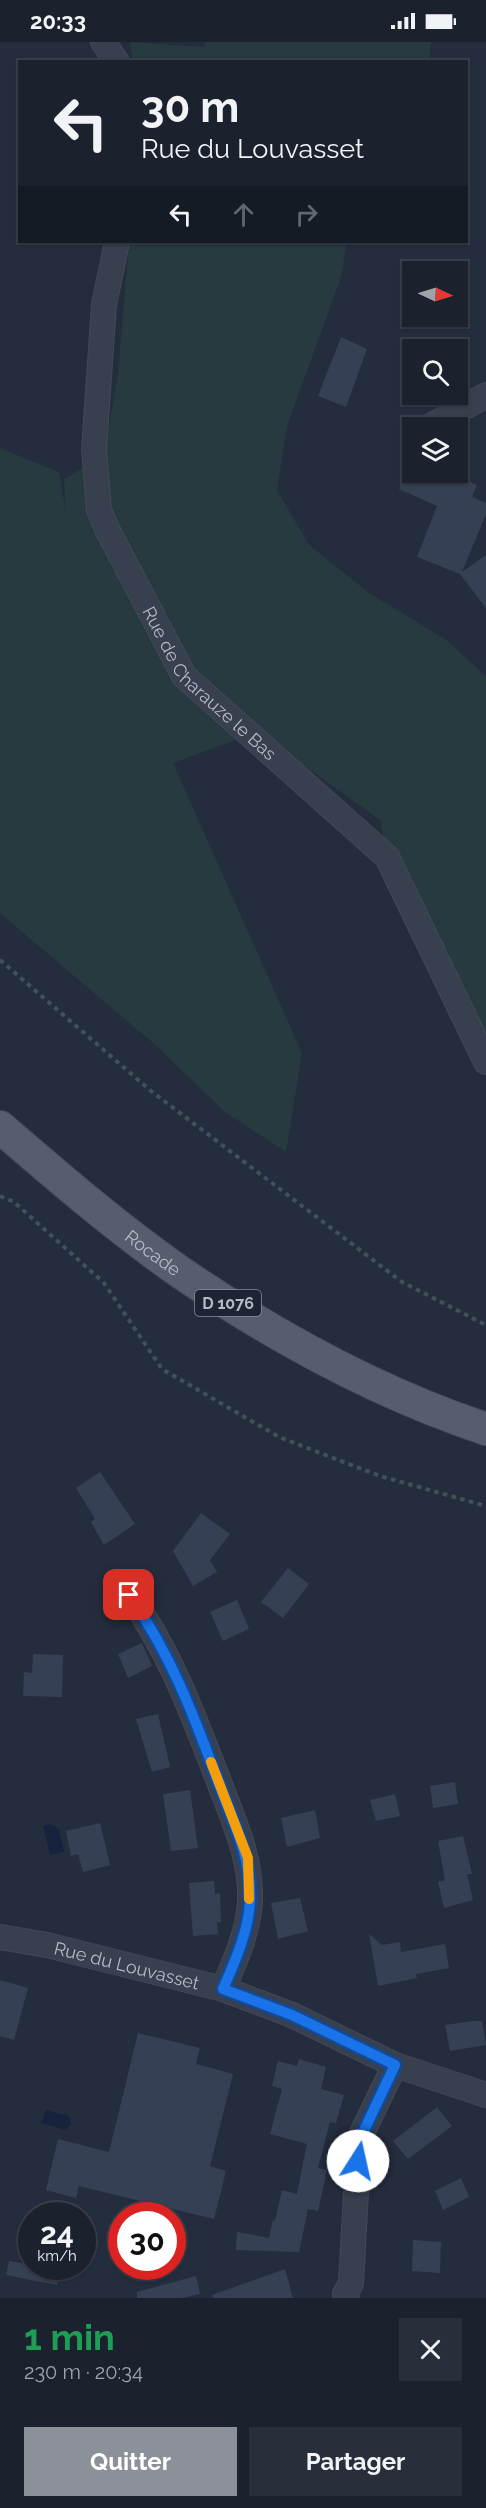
<!DOCTYPE html>
<html lang="fr">
<meta charset="utf-8">
<style>
body{margin:0;font-family:Raleway,sans-serif;background:#282f3a;color:#f1f3f6;height:100vh;display:flex;flex-direction:column;font-size:22px;white-space:nowrap}
*{box-sizing:border-box;margin:0}
p{font-size:20px;color:#a0a4aa}
.icon{flex:none;width:33px;height:33px;fill:none;stroke:currentColor;stroke-width:2;stroke-linecap:round;stroke-linejoin:round}
.map{position:relative;height:2256px;overflow:hidden}
.side{display:flex;flex-direction:column;background:#1b222e;flex:1}
.side>*{flex:none}
.banner{position:absolute;left:18px;top:18px;width:450px;height:183px;border-radius:0px;box-shadow:0 2px 4px #0004,0 0 0 2px #393f4a;background:#1b222e;color:#f1f3f6;overflow:hidden}
.needle{width:39px;rotate:94deg}
.fabs{position:absolute;left:402px;top:219px;display:grid;gap:12px}
.fabs a{display:grid;place-items:center;width:66px;height:66px;border-radius:0px;background:#1b222e;box-shadow:0 2px 4px #0004,0 0 0 2px #393f4a;font-size:30px}
.speed{position:absolute;left:18px;top:2160px;display:flex;gap:12px;font-size:30px;font-weight:700;text-align:center}
.speed>*{display:grid;place-content:center;width:78px;height:78px;border-radius:50%;background:#1b222e;box-shadow:0 2px 4px #0004,0 0 0 2px #393f4a;line-height:1}
.speed small{font-size:15px;font-weight:400}
.speed .limit{border:9px solid #d22;background:#fff;color:#111}
.pin{position:absolute;display:grid;place-items:center;width:51px;height:51px;color:#fff;margin:-26px;border-radius:12px;box-shadow:0 3px 9px #0006}
.me{position:absolute;width:66px;margin:-33px;rotate:10deg;stroke-linejoin:round;filter:drop-shadow(0 0 4px #0008)}
.turn{display:flex;align-items:center;gap:21px;height:126px;padding:0 24px;font-size:27px}
.turn .icon{width:78px;height:78px;stroke-width:2.5}
.turn b{display:block;font-size:42px;line-height:51px}
.lanes{display:flex;align-items:center;height:57px;padding:0 24px;background:#0003;justify-content:center;gap:30px;direction:ltr}
.lanes .off{opacity:.35}
.round{display:grid;place-items:center;flex:none;width:63px;height:63px;border-radius:0px;background:#282f3a}
.headline{display:flex;align-items:center;justify-content:space-between;height:102px;padding:0 24px}
h1{font-size:36px;font-weight:700;line-height:45px;color:#1e9e55}
.action{display:flex;gap:12px;margin-top:auto;padding:12px 24px}
.action a{flex:1;height:69px;border-radius:0px;background:#8c9099;color:#fff;font-size:24px;font-weight:700;line-height:69px;text-align:center}
.action a+a{background:#282f3a;color:#f1f3f6}
.status{display:flex;justify-content:space-between;align-items:center;height:42px;padding:0 30px;background:#1b222e;direction:ltr}
.status svg{height:16px;fill:currentColor}
.map>svg:first-child{display:block}
</style>
<div class="status"><b>20:33</b><svg viewBox="0 0 49 12"><path d="M0 12V9h3v3zM5 12V6h3v6zM10 12V3h3v9zM15 12V0h3v12zM26 1h20v11H26zM47 4h2v5h-2z"/></svg></div>
<div class="map">
<svg width="486" height="2256" viewBox="0 0 486 2256">
<rect width="100%" height="100%" fill="#242d3e"/>
<path fill="#263a3f" d="M 130,0 L 204,5 L 205,0 L 431,0 L 429,20 L 133,19 Z
M 129,200 L 347,200 L 341,235 L 287,384 L 277,448 L 309,503 L 369,551 L 445,597 L 486,634 L 486,1020 L 387,815 L 380,778 L 285,710 L 236,698 L 173,721 L 302,1011 L 286,1110 L 225,1070 L 153,1001 L 0,871 L 0,406 L 59,430 L 66,471 L 64,437 L 104,414 L 118,331 Z"/>
<path fill="#17223d" d="M 50,1782 L 59,1787 L 64,1810 L 50,1813 L 43,1784 Z
M 46,2068 L 69,2074 L 71,2082 L 66,2088 L 41,2081 Z"/>
<path fill="#364054" d="M 341,295 L 367,307 L 346,365 L 318,354 Z
M 406,430 L 447,430 L 477,443 L 472,455 L 486,461 L 486,472 L 462,530 L 486,513 L 486,566 L 460,532 L 417,515 L 437,464 L 399,447 Z
M 100,1430 L 135,1482 L 104,1503 L 91,1480 L 95,1477 L 76,1446 Z
M 201,1471 L 230,1492 L 210,1518 L 217,1530 L 193,1544 L 173,1509 Z
M 288,1526 L 309,1542 L 283,1576 L 261,1560 Z
M 237,1558 L 249,1587 L 223,1599 L 210,1570 Z
M 142,1601 L 152,1624 L 128,1636 L 118,1612 Z
M 33,1612 L 63,1613 L 62,1655 L 23,1654 L 24,1630 L 32,1631 Z
M 158,1672 L 170,1725 L 152,1730 L 136,1677 Z
M 455,1740 L 458,1762 L 433,1766 L 430,1744 Z
M 190,1748 L 198,1806 L 171,1809 L 163,1752 Z
M 395,1752 L 400,1774 L 376,1779 L 370,1758 Z
M 315,1768 L 320,1796 L 287,1805 L 281,1776 Z
M 100,1781 L 110,1823 L 83,1830 L 78,1812 L 71,1814 L 66,1789 Z
M 463,1794 L 472,1832 L 467,1832 L 473,1858 L 444,1866 L 438,1840 L 445,1838 L 438,1799 Z
M 214,1839 L 215,1852 L 220,1851 L 221,1880 L 217,1880 L 218,1892 L 193,1894 L 189,1841 Z
M 300,1856 L 308,1889 L 278,1897 L 271,1861 Z
M 369,1892 L 382,1903 L 400,1900 L 401,1910 L 445,1902 L 449,1926 L 416,1932 L 417,1936 L 378,1944 Z
M 0,1938 L 28,1946 L 14,1998 L 0,1994 Z
M 473,1979 L 482,1979 L 486,2003 L 450,2009 L 445,1983 Z
M 138,1991 L 200,2006 L 196,2022 L 233,2032 L 210,2124 L 226,2129 L 214,2177 L 79,2144 L 76,2156 L 46,2148 L 58,2097 L 109,2110 Z
M 299,2017 L 326,2025 L 321,2047 L 344,2053 L 336,2081 L 330,2080 L 318,2126 L 327,2128 L 318,2169 L 308,2167 L 299,2210 L 236,2208 L 237,2190 L 269,2196 L 273,2178 L 275,2179 L 282,2148 L 297,2152 L 307,2102 L 270,2092 L 282,2047 L 272,2044 L 278,2019 L 297,2024 Z
M 437,2065 L 452,2084 L 408,2117 L 393,2099 Z
M 461,2136 L 469,2155 L 443,2168 L 435,2149 Z
M 413,2198 L 441,2200 L 440,2231 L 412,2229 Z
M 9,2219 L 60,2227 L 57,2243 L 6,2233 Z
M 285,2227 L 293,2256 L 213,2256 L 212,2253 Z
M 196,2234 L 200,2252 L 182,2256 L 137,2256 L 137,2250 Z"/>
<g fill="none" stroke-linecap="round" stroke-linejoin="round">
<g stroke="#424857" stroke-width="26">
<g id="minor">
<path d="M 103,0 L 117,20"/>
<path id="s1" d="M 117,200 L 104,263 L 94,407 L 99,468 L 107,487 L 184,634 L 387,815 L 486,1020"/>
<path d="M 427,386 L 486,353"/>
<path d="M 129,1553 C 170,1609 193,1673 218,1737 C 233,1778 252,1816 250,1860 C 248,1891 235,1919 223,1947"/>
<path id="s2" d="M 0,1895 L 47,1903 L 223,1947 L 292,1973 L 395,2023 L 486,2053"/>
<path d="M 347,2256 L 345,2252 L 351,2241 L 359,2097 L 395,2023"/>
</g>
</g>
<g stroke="#424857" stroke-width="34">
<g id="major">
<path id="s3" d="M 0,1085 C 58,1135 117,1186 180,1230 C 274,1294 378,1351 486,1387"/>
</g>
</g>
<path stroke="#3f5357" stroke-width="4" stroke-dasharray="4.5 4.5" stroke-linecap="butt" d="M 0,918 L 151,1049 L 402,1240 L 486,1283
M 0,1154 L 14,1160 L 104,1241 L 162,1327 L 279,1395 L 380,1434 L 486,1464"/>
<use href="#minor" stroke="#383f4e" stroke-width="24"/>
<use href="#major" stroke="#565e6e" stroke-width="32"/>
</g>
<g fill="none" stroke-linecap="round" stroke-linejoin="round">
<g stroke="#114b97" stroke-width="15">
<path id="route" d="M 129,1553 C 171,1612 194,1674 219,1742 C 234,1781 252,1818 250,1860 C 248,1891 235,1919 223,1947 L 292,1973 L 395,2023 L 360,2097 L 358,2119"/>
</g>
<use href="#route" stroke="#1a73e8" stroke-width="10"/>
<path stroke="#f59e0b" stroke-width="10" d="M 211,1720 L 248,1816 L 249,1857"/>
</g>
<g text-anchor="middle" dominant-baseline="central" stroke-width="6" stroke-linejoin="round" paint-order="stroke">
<rect fill="#1d2434" stroke="#878d9c" stroke-width="1.5" x="195" y="1248" width="66" height="26" rx="4.5"/>
<g font-size="16" font-weight="bold" fill="#b5bac9">
<text x="228" y="1261">D 1076</text>
</g>
<g font-size="18" fill="#b5bac9" stroke="#1d2434">
<text stroke="none"><textPath href="#s1" startOffset="478">Rue de Charauze le Bas</textPath></text>
<text stroke="none"><textPath href="#s3" startOffset="198">Rocade</textPath></text>
<text stroke="none"><textPath href="#s2" startOffset="130">Rue du Louvasset</textPath></text>
</g>
</g>
</svg>
<div class="fabs">
<a><svg class="needle" viewBox="-14 -14 28 28"><path d="M0-13l5 13h-10z" fill="#e53935"/><path d="M0 13l5-13h-10z" fill="#a0a4aa"/></svg></a>
<a><svg class="icon" aria-label="search" viewBox="0 0 24 24"><circle cx="10" cy="10" r="6"/><path d="M15 15l6 6"/></svg></a>
<a><svg class="icon" aria-label="layers" viewBox="0 0 24 24"><path d="M12 4l9 5-9 5-9-5zM3 14l9 5 9-5"/></svg></a>
</div>
<div class="speed"><div>24<small>km/h</small></div><div class="limit">30</div></div>
<div class="pin" style="left:129px;top:1553px;background:#d93025"><svg class="icon" aria-label="arrive" viewBox="0 0 24 24"><path d="M6 21V4h12l-3 4 3 4H6"/></svg></div>
<svg class="me" style="left:358px;top:2119px" viewBox="-20 -20 40 40"><circle r="19" fill="#fff"/><path d="M0-13L10 11 0 6-10 11z" fill="#1a73e8"/></svg>
<div class="banner">
<div class="turn"><svg class="icon" aria-label="left" viewBox="0 0 24 24"><path d="M17 20v-9H6M10 6l-5 5 5 5"/></svg><div><b>30 m</b>Rue du Louvasset</div></div>
<div class="lanes"><svg class="icon" aria-label="left" viewBox="0 0 24 24"><path d="M17 20v-9H6M10 6l-5 5 5 5"/></svg><svg class="icon off" aria-label="ahead" viewBox="0 0 24 24"><path d="M12 20V5M6 11l6-6 6 6"/></svg><svg class="icon off" aria-label="right" viewBox="0 0 24 24"><path d="M7 20v-9h11M14 6l5 5-5 5"/></svg></div>
</div>
</div>
<section class="side">
<div class="headline"><div><h1>1 min</h1><p>230 m · 20:34</p></div><a class="round"><svg class="icon" aria-label="close" viewBox="0 0 24 24"><path d="M6 6l12 12M18 6L6 18"/></svg></a></div>
<div class="action"><a>Quitter</a><a>Partager</a></div>
</section>
